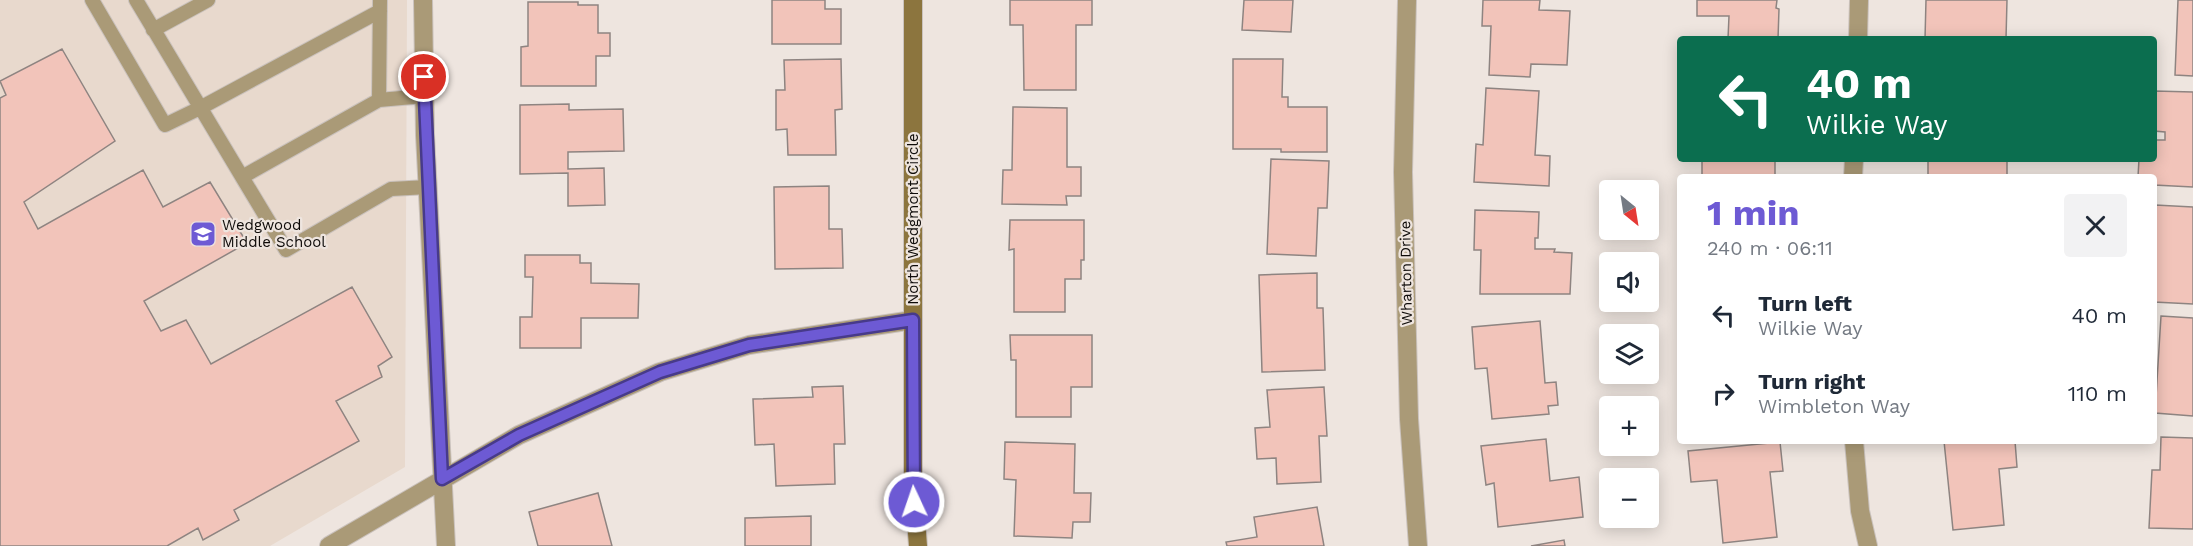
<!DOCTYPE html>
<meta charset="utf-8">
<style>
body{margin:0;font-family:"Work Sans",sans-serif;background:#f2f2f3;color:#1f2937;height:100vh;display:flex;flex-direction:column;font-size:22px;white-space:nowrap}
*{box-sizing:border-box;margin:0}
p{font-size:20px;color:#747a83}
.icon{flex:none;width:33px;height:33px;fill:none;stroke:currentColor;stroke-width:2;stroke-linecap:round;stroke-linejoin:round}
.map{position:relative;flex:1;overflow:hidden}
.side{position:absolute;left:1677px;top:174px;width:480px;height:270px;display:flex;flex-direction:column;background:#fff;border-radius:6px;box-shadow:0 3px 15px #0003}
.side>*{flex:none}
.guide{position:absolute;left:1677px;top:36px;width:480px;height:126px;border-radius:6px;box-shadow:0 3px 15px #0003;background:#0b6e4f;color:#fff;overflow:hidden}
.needle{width:39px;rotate:150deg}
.controls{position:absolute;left:1599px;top:180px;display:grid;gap:12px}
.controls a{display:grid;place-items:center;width:60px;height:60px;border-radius:6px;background:#fff;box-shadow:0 3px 15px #0003;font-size:30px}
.pin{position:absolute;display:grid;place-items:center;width:51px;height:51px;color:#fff;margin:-26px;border:3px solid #fff;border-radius:50%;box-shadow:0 2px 6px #0007}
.me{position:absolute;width:66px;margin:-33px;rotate:357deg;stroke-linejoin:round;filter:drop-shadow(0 0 4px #0008)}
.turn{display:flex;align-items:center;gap:21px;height:126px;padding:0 30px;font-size:27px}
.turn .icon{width:78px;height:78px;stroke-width:2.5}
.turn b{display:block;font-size:42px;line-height:51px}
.round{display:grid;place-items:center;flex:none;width:63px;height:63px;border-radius:6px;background:#f2f2f3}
.headline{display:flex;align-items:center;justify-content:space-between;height:102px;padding:0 30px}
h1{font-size:36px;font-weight:700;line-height:45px;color:#6d5ad4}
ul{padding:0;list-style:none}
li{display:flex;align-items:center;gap:18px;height:78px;padding:0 30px}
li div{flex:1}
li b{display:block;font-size:22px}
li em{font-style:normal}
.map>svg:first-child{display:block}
</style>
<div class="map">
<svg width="2193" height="546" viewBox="0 0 2193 546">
<rect width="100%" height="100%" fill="#eee5df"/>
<path fill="#e8d9cd" d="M 0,0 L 407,0 L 405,467 L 270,546 L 0,546 Z"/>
<path fill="#f2c4ba" stroke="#8e8481" stroke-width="1.5" d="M 772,0 L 825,0 L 825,9 L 841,9 L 841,44 L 772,44 Z
M 1010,0 L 1092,0 L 1092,25 L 1076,25 L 1076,90 L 1024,90 L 1023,25 L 1010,25 Z
M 1244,0 L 1293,0 L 1291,32 L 1242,30 Z
M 1483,0 L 1540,0 L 1539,10 L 1570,11 L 1567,65 L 1531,64 L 1530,77 L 1489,75 L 1491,26 L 1482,26 Z
M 1697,0 L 1777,0 L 1776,8 L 1779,9 L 1778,39 L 1728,39 L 1729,16 L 1697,16 Z
M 1926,0 L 2007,0 L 2006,39 L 1925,39 Z
M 2178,0 L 2193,0 L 2193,76 L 2175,75 Z
M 528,2 L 578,2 L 578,5 L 598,5 L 598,33 L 610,33 L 610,56 L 596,56 L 596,86 L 521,86 L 521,47 L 528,46 Z
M 62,49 L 115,141 L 24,202 L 38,229 L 143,170 L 163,207 L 210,182 L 247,243 L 144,301 L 161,331 L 186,320 L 211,364 L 352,287 L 392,357 L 378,366 L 382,377 L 336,401 L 359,441 L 234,510 L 239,520 L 203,540 L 198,528 L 167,546 L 0,546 L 0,98 L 6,95 L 0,81 Z
M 841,59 L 842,109 L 835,110 L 836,155 L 788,155 L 787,129 L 776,130 L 776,90 L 785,90 L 784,60 Z
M 1233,59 L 1283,59 L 1282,97 L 1288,97 L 1288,107 L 1327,107 L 1327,152 L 1281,152 L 1281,149 L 1233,149 Z
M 1486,88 L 1539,91 L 1535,155 L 1550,156 L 1549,186 L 1474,182 L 1476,144 L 1483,145 Z
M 2154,91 L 2193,92 L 2193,187 L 2154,185 L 2154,177 L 2138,177 L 2139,159 L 2154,159 L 2154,140 L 2165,140 L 2165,132 L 2154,131 Z
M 569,104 L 569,110 L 623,109 L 624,151 L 568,152 L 568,169 L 604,168 L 605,205 L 568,206 L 568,173 L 520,174 L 520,105 Z
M 1013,107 L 1067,108 L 1067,167 L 1081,167 L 1081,196 L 1066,196 L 1067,205 L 1002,204 L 1003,170 L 1012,170 Z
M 1271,159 L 1329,161 L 1327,208 L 1318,208 L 1316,256 L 1267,254 Z
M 1702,159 L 1775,159 L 1775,177 L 1702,177 Z
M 1928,159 L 2007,159 L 2007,177 L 1928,177 Z
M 829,186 L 829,229 L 842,229 L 843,268 L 775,269 L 774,187 Z
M 2155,205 L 2193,207 L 2193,304 L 2154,302 Z
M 1475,210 L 1539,212 L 1538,238 L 1535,238 L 1535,249 L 1555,249 L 1554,252 L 1572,253 L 1570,294 L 1480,294 L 1481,250 L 1474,250 Z
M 1010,220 L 1084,220 L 1084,260 L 1081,260 L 1081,279 L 1065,279 L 1065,312 L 1014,312 L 1014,249 L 1009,250 Z
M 525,255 L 580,255 L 580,263 L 591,263 L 591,283 L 639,284 L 638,318 L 581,318 L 581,348 L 520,348 L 520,317 L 532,317 L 533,277 L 525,277 Z
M 1317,273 L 1317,308 L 1323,308 L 1325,370 L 1262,372 L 1259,275 Z
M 2161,316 L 2193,318 L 2193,416 L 2155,413 Z
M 1540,321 L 1545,383 L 1556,382 L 1558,405 L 1548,406 L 1549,414 L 1492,419 L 1487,368 L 1475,369 L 1472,327 Z
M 1010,335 L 1092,335 L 1092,387 L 1071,387 L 1071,417 L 1016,417 L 1016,360 L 1011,360 Z
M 843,386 L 845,444 L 834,444 L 835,484 L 776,486 L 774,444 L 755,445 L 753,399 L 813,397 L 812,387 Z
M 1324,387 L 1327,436 L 1319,436 L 1321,482 L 1277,484 L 1276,458 L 1257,459 L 1255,428 L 1270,427 L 1267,390 Z
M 2161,437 L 2193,438 L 2193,529 L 2149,528 L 2152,470 L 2160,470 Z
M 1546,439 L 1550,481 L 1579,477 L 1583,517 L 1498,527 L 1494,483 L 1486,485 L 1481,446 Z
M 1944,441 L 1996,441 L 1997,443 L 2015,441 L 2017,467 L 1999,469 L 2004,525 L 1953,530 Z
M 1005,442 L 1075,444 L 1074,493 L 1091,493 L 1090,522 L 1073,522 L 1072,538 L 1014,536 L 1016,480 L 1004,479 Z
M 1780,442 L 1783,471 L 1770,472 L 1777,537 L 1723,543 L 1717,480 L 1691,482 L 1688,451 Z
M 598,493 L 612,546 L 538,546 L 529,512 Z
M 1317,507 L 1324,546 L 1227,546 L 1226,542 L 1257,537 L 1254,517 Z
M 811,516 L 811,546 L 745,546 L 745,518 Z
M 1564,540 L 1565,546 L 1531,546 Z"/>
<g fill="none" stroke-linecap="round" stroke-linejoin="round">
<g stroke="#cac2bd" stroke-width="16">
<path id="lane" d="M 92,0 L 165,125 L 200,108 L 380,11
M 136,0 L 242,177 L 379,100
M 380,0 L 379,100 L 424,96
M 153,30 L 208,0
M 242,177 L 286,250 L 391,189 L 428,187"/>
</g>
<g stroke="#cac2bd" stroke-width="20">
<path id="street" d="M 423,0 L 425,135 L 446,546
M 1407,0 L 1403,172 L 1409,419 L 1418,546
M 1858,39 L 1859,0
M 1853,177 L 1854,159
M 1854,441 L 1860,511 L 1868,546
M 329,546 L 519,435 L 660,372 L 749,345 L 913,320"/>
</g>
<g stroke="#cac2bd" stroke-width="20">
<path id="secondary" d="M 913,0 L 913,481 L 918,546"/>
</g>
<use href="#lane" stroke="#aa9a77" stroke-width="14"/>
<use href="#street" stroke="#aa9a77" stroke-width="18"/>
<use href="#secondary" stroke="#8c753e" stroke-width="18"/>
</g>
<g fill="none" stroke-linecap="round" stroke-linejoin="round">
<g stroke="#473a8a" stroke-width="15">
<path id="route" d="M 424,77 L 442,479 L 519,435 L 660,372 L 749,345 L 913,320 L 914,502"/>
</g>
<use href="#route" stroke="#6d5ad4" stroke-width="10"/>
</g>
<defs>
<g id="school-square" transform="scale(1.35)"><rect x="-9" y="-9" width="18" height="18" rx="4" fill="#6d5ad4" stroke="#eee5df"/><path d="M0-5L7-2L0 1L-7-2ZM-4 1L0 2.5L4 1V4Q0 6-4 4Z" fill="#fff"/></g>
</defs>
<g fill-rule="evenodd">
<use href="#school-square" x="203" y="234"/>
</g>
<g text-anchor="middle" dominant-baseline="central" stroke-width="4.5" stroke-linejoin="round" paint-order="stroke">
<g font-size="15" fill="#0e0b09" stroke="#eee5df">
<text transform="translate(913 219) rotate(-90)">North Wedgmont Circle</text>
<text transform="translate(1406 273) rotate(-91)">Wharton Drive</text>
</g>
<g font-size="15" fill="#0e0b09" stroke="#eee5df" text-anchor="start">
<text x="222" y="225">Wedgwood<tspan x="222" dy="17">Middle School</tspan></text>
</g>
</g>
</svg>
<div class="controls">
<a><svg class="needle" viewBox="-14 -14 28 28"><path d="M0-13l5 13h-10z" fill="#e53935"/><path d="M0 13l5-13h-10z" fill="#747a83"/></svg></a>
<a><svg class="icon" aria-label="sound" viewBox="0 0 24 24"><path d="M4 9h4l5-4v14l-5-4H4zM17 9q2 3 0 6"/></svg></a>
<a><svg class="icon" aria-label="layers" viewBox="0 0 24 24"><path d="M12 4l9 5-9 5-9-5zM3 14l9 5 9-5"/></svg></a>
<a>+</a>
<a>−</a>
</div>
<div class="pin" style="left:424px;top:77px;background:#d93025"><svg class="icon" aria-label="arrive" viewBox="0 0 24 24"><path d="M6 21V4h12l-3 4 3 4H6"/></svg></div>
<svg class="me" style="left:914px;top:502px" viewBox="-20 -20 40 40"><circle r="17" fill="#6d5ad4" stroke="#fff" stroke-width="3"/><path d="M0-11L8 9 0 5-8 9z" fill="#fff"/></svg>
<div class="guide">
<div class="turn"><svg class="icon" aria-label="left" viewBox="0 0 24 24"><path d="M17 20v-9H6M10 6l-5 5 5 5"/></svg><div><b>40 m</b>Wilkie Way</div></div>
</div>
<section class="side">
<div class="headline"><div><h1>1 min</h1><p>240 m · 06:11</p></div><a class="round"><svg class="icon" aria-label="close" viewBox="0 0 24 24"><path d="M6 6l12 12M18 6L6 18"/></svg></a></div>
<ul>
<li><svg class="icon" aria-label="left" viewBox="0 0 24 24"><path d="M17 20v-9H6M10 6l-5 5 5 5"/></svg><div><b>Turn left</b><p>Wilkie Way</p></div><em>40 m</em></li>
<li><svg class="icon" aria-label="right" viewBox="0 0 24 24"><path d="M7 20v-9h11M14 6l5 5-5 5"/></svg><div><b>Turn right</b><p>Wimbleton Way</p></div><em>110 m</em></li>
</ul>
</section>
</div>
